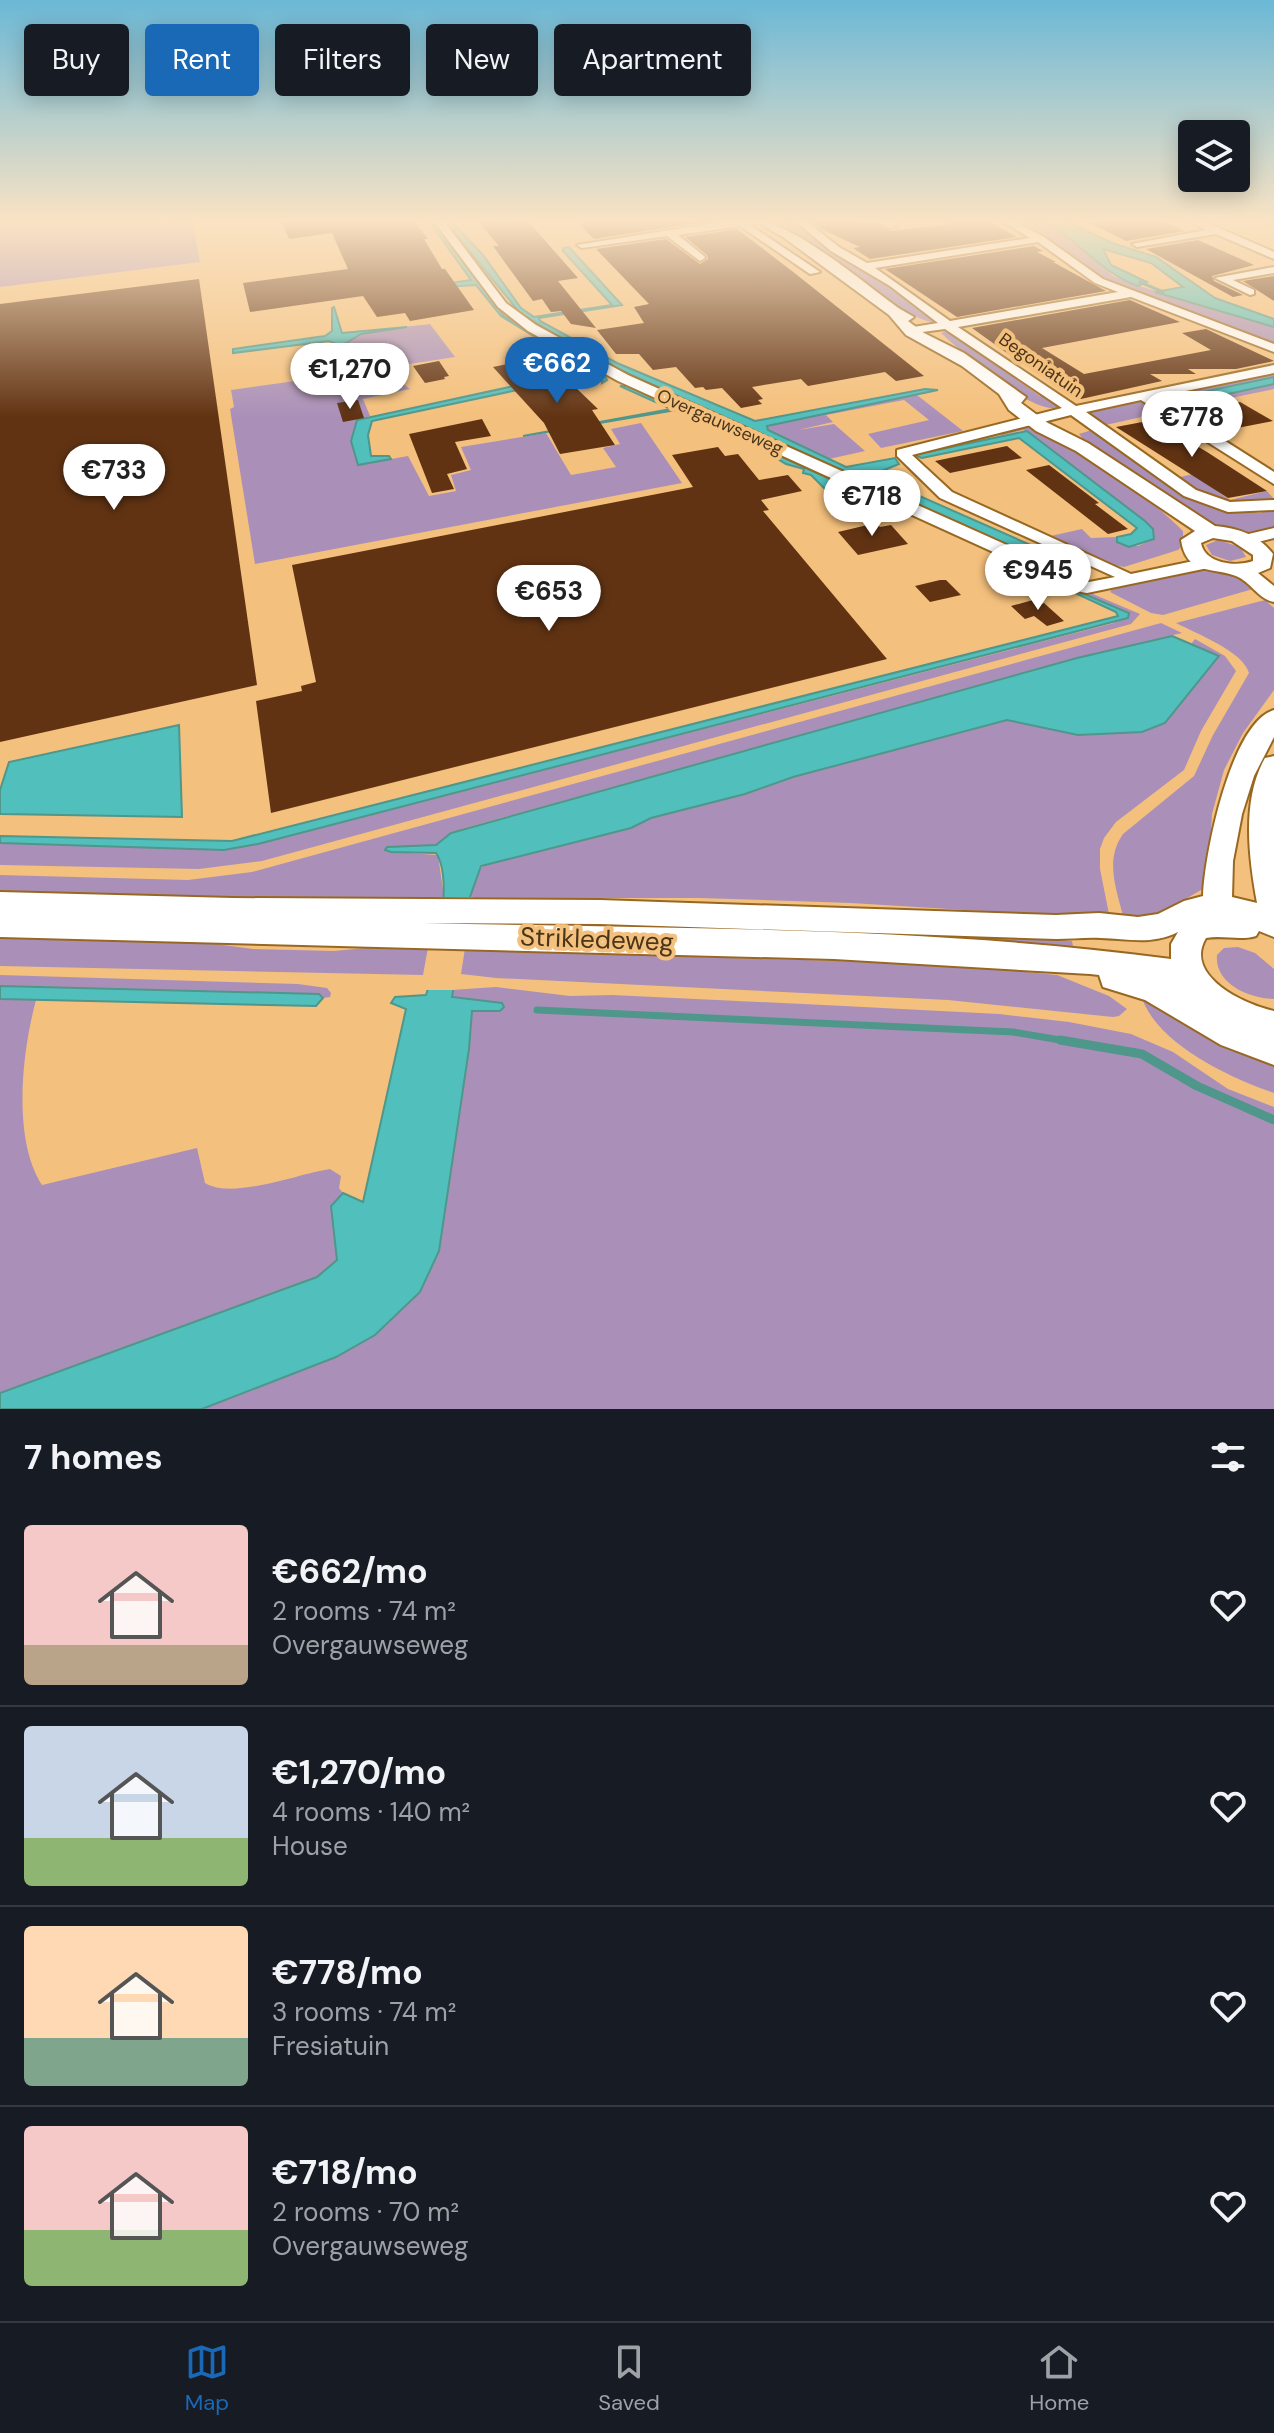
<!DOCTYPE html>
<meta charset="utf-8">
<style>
:root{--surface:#171b24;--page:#20242c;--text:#f1f3f6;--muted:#9ea1a6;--line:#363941;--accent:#1a69b7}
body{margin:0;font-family:"DM Sans",sans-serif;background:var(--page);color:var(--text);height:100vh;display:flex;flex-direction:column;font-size:30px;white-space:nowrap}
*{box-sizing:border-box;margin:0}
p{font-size:26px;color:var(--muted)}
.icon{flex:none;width:44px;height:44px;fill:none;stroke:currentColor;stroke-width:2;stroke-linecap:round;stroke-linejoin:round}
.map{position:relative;height:1409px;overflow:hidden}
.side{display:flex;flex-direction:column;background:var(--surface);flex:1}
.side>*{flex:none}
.banner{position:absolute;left:24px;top:24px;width:800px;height:72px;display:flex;gap:16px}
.controls{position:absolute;left:1178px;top:120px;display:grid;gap:16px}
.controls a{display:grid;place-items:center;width:72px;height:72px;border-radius:8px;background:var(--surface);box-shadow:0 4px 20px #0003;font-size:40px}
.price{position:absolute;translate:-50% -68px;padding:0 18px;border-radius:28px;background:#fff;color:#222;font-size:26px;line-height:52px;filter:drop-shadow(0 2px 4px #0008)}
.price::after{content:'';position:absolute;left:50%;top:48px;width:24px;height:18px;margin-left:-12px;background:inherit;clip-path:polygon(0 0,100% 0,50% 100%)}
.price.selected{background:var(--accent);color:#fff}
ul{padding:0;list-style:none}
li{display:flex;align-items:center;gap:24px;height:200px;padding:0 24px}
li+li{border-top:2px solid var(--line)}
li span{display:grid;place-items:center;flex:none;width:224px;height:160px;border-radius:8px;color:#555}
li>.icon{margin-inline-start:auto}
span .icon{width:96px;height:96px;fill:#fffc;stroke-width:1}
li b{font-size:34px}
h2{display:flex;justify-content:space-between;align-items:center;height:96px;padding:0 24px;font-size:34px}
.pill{padding:0 28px;border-radius:8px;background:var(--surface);box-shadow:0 4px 20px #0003;font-size:28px;line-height:72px}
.pill.selected{background:var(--accent);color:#fff}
.tabs{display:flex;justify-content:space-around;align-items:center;height:112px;border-top:2px solid var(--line);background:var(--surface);font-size:22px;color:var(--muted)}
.tabs a{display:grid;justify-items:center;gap:4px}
.tabs .selected{color:var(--accent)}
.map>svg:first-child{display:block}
.green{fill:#aa90b9}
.water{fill:#51bfbc;stroke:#4f968b;stroke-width:2}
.pier{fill:#f4c07d}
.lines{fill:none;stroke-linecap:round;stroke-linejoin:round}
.stream-far2{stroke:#4f968b;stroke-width:3}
.stream-far1{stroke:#4f968b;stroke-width:7}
.stream{stroke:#4f968b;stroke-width:9}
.building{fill:#613313}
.minor-casing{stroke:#986821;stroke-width:4}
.major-casing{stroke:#986821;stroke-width:4}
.minor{fill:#fff;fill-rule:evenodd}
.major{fill:#fff;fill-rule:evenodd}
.labels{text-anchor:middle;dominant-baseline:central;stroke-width:8;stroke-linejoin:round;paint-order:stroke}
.far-street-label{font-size:18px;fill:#4a3519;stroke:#f4c07d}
.near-street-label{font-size:26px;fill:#4a3519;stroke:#f4c07d}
</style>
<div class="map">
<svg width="1274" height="1409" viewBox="0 0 1274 1409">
<rect width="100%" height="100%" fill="#f4c07d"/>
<g class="green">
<path d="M 0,220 L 163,220 L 163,224 L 192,220 L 200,262 L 0,287 Z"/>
<path d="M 788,220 L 797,222 L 794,223 L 811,232 L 831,252 L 889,284 L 923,314 L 928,313 L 938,322 C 913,327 817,251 792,233 L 784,222 Z"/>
<path d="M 1011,220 L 1037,220 L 1054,226 L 1113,276 L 1130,283 L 1274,327 L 1274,346 L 1100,278 L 1041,236 Z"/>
<path d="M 430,324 L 455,357 L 350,373 L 402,383 L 410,389 L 363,399 L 370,416 L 357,420 L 358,465 L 408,456 L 429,496 L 456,491 L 451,475 L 471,470 L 461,447 L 546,433 L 571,475 L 616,467 L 603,448 L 620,444 L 611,429 L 641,423 L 682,483 L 255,564 L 230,409 L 234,407 L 231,390 L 345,374 L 341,346 C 364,327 402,328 430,324 Z"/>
<path d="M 950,330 L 1017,375 L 1013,377 L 1040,396 L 1045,395 L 1056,403 L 1057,408 C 1029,413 962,352 941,333 Z"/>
<path d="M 1274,372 L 1274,377 L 1170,399 L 1177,405 L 1274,384 L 1274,389 L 1173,410 L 1154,398 Z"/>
<path d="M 917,395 L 963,431 L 881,448 L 868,434 L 929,420 L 904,400 L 826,415 L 833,422 L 798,430 L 834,424 L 865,451 L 829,459 L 768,430 L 766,426 Z"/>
<path d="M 1142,400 L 1164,412 L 1101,426 L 1086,412 Z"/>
<path d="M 1029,426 C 1076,444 1146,494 1183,531 L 1183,545 L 1178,550 L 1124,567 L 1108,564 L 1046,537 L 1082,529 L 1091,538 L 1117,537 L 1116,541 L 1138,546 L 1154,539 L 1153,529 L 1145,521 L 1032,436 L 1023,430 L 1002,435 L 998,431 Z"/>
<path d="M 1095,429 L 1182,493 L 1227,511 L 1262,513 L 1259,510 L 1274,507 L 1274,529 L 1240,533 L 1212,525 L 1087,444 L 1079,434 Z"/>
<path d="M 1193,474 L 1230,500 L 1267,491 L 1274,499 C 1236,507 1208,499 1176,478 Z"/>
<path d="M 1218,540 L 1240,547 L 1246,557 L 1230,561 L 1212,555 L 1206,545 Z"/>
<path d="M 1201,569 L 1238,577 L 1252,584 L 1253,589 L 1163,615 L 1151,613 L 1110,592 L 1114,587 Z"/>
<path d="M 1081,589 L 1140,614 L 1131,624 L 262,861 L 199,869 L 0,865 L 0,843 L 224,850 L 258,844 L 1114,623 L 1128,613 L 1077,591 Z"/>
<path d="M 1265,600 L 1274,608 L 1274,690 L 1243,733 L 1224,770 L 1212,814 L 1208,886 L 1156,916 L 1124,920 C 1117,890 1104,861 1123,834 L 1194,776 L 1213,735 L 1249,673 C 1243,651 1195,633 1176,623 Z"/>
<path d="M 1161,623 L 1182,633 L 1077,658 L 451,832 L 436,845 L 387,847 L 391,852 L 438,855 L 444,897 L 438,897 L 436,906 L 71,900 L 0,890 L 0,875 L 188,880 L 252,872 Z"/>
<path d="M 1195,639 L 1225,656 L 1236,671 L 1201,731 L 1184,770 L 1116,822 L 1104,838 L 1100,849 L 1100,869 L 1110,919 L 851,903 L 700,898 L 599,898 L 472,907 L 474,898 L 470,897 C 475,883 476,868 490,861 L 631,828 L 651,818 L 745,794 L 793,777 L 1007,720 L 1078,735 L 1219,657 L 1191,644 Z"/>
<path d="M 485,920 L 1030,937 L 1072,941 L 1074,951 L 483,929 Z"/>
<path d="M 0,932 L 164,937 L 253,949 L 334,951 L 429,942 L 423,975 L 0,966 Z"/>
<path d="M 466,942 L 594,954 L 941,964 L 1057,975 L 1109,996 L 1127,1009 L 1119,1016 L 1113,1017 L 948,1000 L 496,978 L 461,974 Z"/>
<path d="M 1238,947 L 1255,953 L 1274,969 L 1274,999 C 1250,999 1214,984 1217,955 L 1224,948 Z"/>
<path d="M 0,975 L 298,984 L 327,988 L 331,993 L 330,997 L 323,998 L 319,994 L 0,986 Z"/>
<path d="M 496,987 L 570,996 L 612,995 L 844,1006 L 999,1014 L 1069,1022 L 1131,1034 L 1173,1052 L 1228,1089 L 1274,1107 L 1274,1409 L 202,1409 L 336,1357 L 420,1292 L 439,1251 L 469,1049 L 472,1010 L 500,1011 L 504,1007 L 452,998 L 451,990 Z"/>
<path d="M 1140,991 L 1274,1059 L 1274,1093 C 1230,1078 1151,1042 1140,991 Z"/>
<path d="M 0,999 L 36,1000 C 22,1052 12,1138 42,1185 L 197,1148 L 205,1183 C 233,1200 297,1174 330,1169 L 341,1176 L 339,1188 L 343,1193 L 331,1206 L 337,1259 L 317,1277 L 0,1393 Z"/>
</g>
<g class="water">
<path d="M 428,220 L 439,230 L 504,316 L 604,374 L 607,380 L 602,383 L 603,376 L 588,375 L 372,421 L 368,435 L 371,456 L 389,456 L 391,459 L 358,465 L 351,441 L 357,420 L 588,370 L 501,316 L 476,285 L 411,289 L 471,280 Z"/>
<path d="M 444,220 L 450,220 L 483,255 L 521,308 L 534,317 L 612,305 L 563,251 L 563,248 L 569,247 L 622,305 L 545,317 L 539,318 L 540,321 L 617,363 L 755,421 L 925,389 L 938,390 L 767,426 L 768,430 L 846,467 L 895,458 L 899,464 L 872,475 L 1060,558 L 1065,563 L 1057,567 L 600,361 L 520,313 Z"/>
<path d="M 1037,220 L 1063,220 L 1115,244 L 1156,257 L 1215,298 L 1274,319 L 1274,327 L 1155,292 L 1183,287 L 1151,263 L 1103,249 L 1111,265 L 1147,282 L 1138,286 C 1097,272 1077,235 1037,220 Z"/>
<path d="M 334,307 L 342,333 L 407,327 L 361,334 L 341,346 L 329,341 L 233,353 L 233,349 L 325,336 L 332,331 L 332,308 Z"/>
<path d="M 1274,377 L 1274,384 L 1177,405 L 1169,399 Z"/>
<path d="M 620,386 L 629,386 L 858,492 L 824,488 L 811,475 L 803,473 L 804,469 L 786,464 L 760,448 L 676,410 L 523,436 L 671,409 Z"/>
<path d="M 1027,431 L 1145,521 L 1153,529 L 1154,539 L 1129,547 L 1117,542 L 1117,537 L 1131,534 L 1137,528 L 1019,438 L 922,458 L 913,455 Z"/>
<path d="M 1077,591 L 1129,613 L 1128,618 L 258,844 L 224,850 L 0,843 L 0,836 L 232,841 L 1118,616 L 1116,612 L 1075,593 Z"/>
<path d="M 1172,636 L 1219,656 L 1165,723 L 1142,732 L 1078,735 L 1007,720 L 793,777 L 745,794 L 651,818 L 631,828 L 481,866 L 470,897 L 452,997 L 502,1003 L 504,1007 L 500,1011 L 472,1011 L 469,1049 L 439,1251 L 420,1292 L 375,1335 L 336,1357 L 202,1409 L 0,1409 L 0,1393 L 317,1277 L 337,1260 L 331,1206 L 343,1193 L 363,1202 L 406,1009 L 391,1003 L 395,997 L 426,995 C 436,965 454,879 436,853 L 391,852 L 385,850 L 387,847 L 436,845 L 451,833 L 1077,658 Z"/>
<path d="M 179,725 L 182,817 L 0,814 L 0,790 L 9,762 Z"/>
<path d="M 0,986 L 319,994 L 323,998 L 316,1006 L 0,999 Z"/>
</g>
<path class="pier" d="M 440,897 L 474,897 L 455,990 L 424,990 Z"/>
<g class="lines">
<path class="stream-far2" d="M 1140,282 L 1163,292"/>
<path class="stream-far1" d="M 537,1010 L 1013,1032 L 1072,1042"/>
<path class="stream" d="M 1060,1040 L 1142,1054 L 1197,1086 L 1274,1120"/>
</g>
<g class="building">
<path d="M 281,220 L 413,220 L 428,239 L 424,239 L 442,269 L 445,269 L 474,310 L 410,321 L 405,313 L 377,317 L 363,296 L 250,312 L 243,283 L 348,269 L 332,233 L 289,239 Z"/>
<path d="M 477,220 L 527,220 L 578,278 L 558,281 L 596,328 L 571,324 L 561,311 L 551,312 L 542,299 L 533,301 L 493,246 L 499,246 Z"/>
<path d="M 579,220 L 715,220 L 594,239 L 579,224 L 583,224 Z"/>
<path d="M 810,220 L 855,220 L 860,223 L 876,221 L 890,231 L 951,224 L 944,220 L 986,220 L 1017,237 L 870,259 L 853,248 L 860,247 L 821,229 Z"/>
<path d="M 1084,220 L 1160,220 L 1185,231 L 1126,241 Z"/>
<path d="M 737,229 L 792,271 L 924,376 L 896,381 L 885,372 L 808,386 L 801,379 L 752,387 L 763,399 L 758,400 L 762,404 L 741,408 L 722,388 L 706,390 L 703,387 L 695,388 L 676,367 L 653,370 L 639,354 L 616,354 L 597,330 L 644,323 L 634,307 L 649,304 L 596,249 L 666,239 L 700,264 L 708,259 L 707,255 L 685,237 Z"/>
<path d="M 1198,240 L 1254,265 L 1212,276 L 1214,281 L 1243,295 L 1233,297 L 1146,249 Z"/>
<path d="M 1034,246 L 1043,251 L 1037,252 L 1056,262 L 1053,262 L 1106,291 L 957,317 L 885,269 Z"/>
<path d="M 1274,276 L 1274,301 L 1243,281 Z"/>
<path d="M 199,279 L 257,685 L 0,742 L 0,304 Z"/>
<path d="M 1130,300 L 1180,322 L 1042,348 L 1084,374 L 1211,350 L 1182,333 L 1206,329 L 1274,361 L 1236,369 L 1188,369 L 1196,374 L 1150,374 L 1162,381 L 1081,399 L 1055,382 L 1065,382 L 1011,356 L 972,328 Z"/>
<path d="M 543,357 L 569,385 L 572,384 L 598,409 L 592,410 L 615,445 L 560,454 L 544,423 L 493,367 Z"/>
<path d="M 439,361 L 449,376 L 444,377 L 445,379 L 425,383 L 413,366 Z"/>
<path d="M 358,400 L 364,418 L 343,422 L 337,403 Z"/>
<path d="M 1240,402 L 1273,421 L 1232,429 L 1200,410 Z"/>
<path d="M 482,419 L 491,436 L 455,442 L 467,469 L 447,474 L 454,489 L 432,493 L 409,434 Z"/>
<path d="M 1153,420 L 1207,452 L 1267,491 L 1228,498 L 1116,427 Z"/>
<path d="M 1007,446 L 1022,458 L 950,473 L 935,461 Z"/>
<path d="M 718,447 L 725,456 L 738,454 L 759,480 L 788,475 L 802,491 L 761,500 L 769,510 L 763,511 L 887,659 L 271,813 L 256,701 L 302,691 L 301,686 L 316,682 L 292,565 L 693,487 L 672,455 Z"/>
<path d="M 1049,465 L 1099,503 L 1095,504 L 1128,529 L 1108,534 L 1026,470 Z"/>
<path d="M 876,523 L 880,527 L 891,525 L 908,544 L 858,555 L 838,532 Z"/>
<path d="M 940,580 L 946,580 L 961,595 L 930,602 L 915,586 Z"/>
<path d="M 1033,600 L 1039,605 L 1044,603 L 1064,621 L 1047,626 L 1034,616 L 1025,619 L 1011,606 Z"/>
</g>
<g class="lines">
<g class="minor-casing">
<g id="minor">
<path d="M 433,220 L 443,220 L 506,303 L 536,325 L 628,375 L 1089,582 L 1115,577 L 940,498 L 897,456 L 897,450 L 1062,408 L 945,329 L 907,334 L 907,328 L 938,323 L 890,286 L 831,251 L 794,220 L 805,220 L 839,247 L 867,263 L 1030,238 L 1000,220 L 1012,220 L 1044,237 L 1103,279 L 1274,344 L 1274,352 L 1131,297 L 958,327 L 1076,406 L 1274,365 L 1274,373 L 1156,397 L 1274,472 L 1274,484 L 1141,400 L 1086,412 L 1196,490 L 1230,502 L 1274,500 L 1274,510 L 1228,512 L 1184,496 L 1071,415 L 912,455 L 952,492 L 1131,574 L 1208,558 L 1217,563 L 1208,568 L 1087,593 L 1081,592 L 618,381 L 528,331 L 498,307 ZM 1038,242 L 1095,283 L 1118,292 L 950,321 L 875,268 Z"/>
<path d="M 733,220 L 767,220 L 750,225 L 820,272 L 810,274 L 740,226 L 678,235 L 704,256 L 705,258 L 700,261 L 667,236 L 582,248 L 577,245 Z"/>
<path d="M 879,220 L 890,220 L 898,226 L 889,228 Z"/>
<path d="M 1188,220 L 1201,220 L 1274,252 L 1274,259 L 1216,234 L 1137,247 L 1132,244 L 1206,230 Z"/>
<path d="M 1262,220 L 1274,220 L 1274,226 Z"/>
<path d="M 1274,267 L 1274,273 L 1233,280 L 1254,290 L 1254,294 L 1250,295 L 1215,278 Z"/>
<path d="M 1274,528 L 1274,538 L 1246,545 L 1238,540 L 1240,536 Z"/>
</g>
</g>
<g class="major-casing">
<g id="major">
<path d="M 753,220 C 790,219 867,286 900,309 L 914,317 L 908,321 L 924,333 L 964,353 L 1026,397 L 1021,403 L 1048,423 L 1088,443 L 1215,526 C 1238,528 1259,535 1273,554 L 1270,568 L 1258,573 L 1274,586 L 1274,602 C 1258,599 1251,582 1236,576 C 1212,567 1186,575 1181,540 L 1195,531 L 1076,451 L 1036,431 L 1009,410 L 999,394 L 962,366 L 906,335 L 889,315 L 783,237 ZM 1213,538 L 1232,541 L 1253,555 L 1253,561 C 1236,567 1205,564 1201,543 Z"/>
<path d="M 1274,710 L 1274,737 L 1254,776 L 1242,814 L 1233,861 L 1232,897 L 1257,903 C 1249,859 1241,800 1265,758 L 1274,756 L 1274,937 L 1259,931 L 1256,936 C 1240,941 1224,935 1206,938 C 1183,976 1245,1005 1274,1011 L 1274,1065 L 1221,1045 L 1145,1000 L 1103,987 L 1099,975 L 1090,974 L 834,959 L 0,937 L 0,892 L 233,898 L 600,900 L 1056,915 L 1099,913 L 1138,917 L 1158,914 L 1184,901 L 1203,896 C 1204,856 1231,722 1274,710 ZM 423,923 L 600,924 L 1056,939 C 1071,939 1087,937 1101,938 C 1128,939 1153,945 1178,932 L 1171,944 L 1171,959 C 924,926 672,929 423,923 Z"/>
</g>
</g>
<use href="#minor" class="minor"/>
<use href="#major" class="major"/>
</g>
<linearGradient id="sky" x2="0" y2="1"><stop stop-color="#6bb8d6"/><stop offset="0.53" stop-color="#fae3c4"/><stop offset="1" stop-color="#fae3c4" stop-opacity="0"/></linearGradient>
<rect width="1274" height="417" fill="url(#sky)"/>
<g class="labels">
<g class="far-street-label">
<text transform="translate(1041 365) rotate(35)">Begoniatuin</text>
<text transform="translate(720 422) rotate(24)">Overgauwseweg</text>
</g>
<g class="near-street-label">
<text transform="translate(597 939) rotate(2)">Strikledeweg</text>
</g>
</g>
</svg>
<div class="controls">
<a><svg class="icon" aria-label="layers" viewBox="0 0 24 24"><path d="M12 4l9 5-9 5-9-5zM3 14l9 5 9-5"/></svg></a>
</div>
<b class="price selected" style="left:557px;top:405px">€662</b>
<b class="price" style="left:350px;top:411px">€1,270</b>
<b class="price" style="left:1192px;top:459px">€778</b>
<b class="price" style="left:114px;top:512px">€733</b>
<b class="price" style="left:872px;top:538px">€718</b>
<b class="price" style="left:1038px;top:612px">€945</b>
<b class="price" style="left:549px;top:633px">€653</b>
<div class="banner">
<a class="pill">Buy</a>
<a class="pill selected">Rent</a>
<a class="pill">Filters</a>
<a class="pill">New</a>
<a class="pill">Apartment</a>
</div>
</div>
<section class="side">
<h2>7 homes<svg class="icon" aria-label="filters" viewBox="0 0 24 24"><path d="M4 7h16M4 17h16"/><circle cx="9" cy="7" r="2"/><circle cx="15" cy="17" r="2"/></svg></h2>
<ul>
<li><span style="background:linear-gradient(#f6c9c9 75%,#b9a48a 0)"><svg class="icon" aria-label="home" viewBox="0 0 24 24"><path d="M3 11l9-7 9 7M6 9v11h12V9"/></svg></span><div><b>€662/mo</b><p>2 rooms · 74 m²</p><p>Overgauwseweg</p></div><svg class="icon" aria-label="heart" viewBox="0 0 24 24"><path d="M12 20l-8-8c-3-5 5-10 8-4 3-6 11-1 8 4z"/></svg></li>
<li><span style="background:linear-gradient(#c9d6e8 70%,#8fb573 0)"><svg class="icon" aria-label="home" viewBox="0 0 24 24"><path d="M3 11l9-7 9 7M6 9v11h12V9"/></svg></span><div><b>€1,270/mo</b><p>4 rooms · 140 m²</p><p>House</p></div><svg class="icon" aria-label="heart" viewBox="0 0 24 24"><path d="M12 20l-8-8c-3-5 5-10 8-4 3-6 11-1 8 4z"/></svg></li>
<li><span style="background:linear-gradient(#ffd9b3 70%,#7fa58c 0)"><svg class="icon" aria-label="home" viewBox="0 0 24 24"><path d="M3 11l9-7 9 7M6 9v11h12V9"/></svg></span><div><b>€778/mo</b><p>3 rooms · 74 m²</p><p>Fresiatuin</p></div><svg class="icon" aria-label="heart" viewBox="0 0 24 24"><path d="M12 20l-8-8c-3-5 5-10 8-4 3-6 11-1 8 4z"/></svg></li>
<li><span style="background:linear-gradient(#f6c9c9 65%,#8fb573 0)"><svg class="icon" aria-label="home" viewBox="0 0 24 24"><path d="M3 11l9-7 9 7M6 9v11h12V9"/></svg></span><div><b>€718/mo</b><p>2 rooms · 70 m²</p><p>Overgauwseweg</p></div><svg class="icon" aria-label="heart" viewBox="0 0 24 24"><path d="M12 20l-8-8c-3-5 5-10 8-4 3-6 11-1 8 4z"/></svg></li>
</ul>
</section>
<nav class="tabs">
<a class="selected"><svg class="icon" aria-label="map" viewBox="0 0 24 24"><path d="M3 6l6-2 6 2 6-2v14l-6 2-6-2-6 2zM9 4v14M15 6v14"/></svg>Map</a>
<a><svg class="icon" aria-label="saved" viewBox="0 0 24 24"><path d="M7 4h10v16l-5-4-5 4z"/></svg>Saved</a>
<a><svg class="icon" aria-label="home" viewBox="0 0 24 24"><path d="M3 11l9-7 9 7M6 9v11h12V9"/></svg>Home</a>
</nav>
